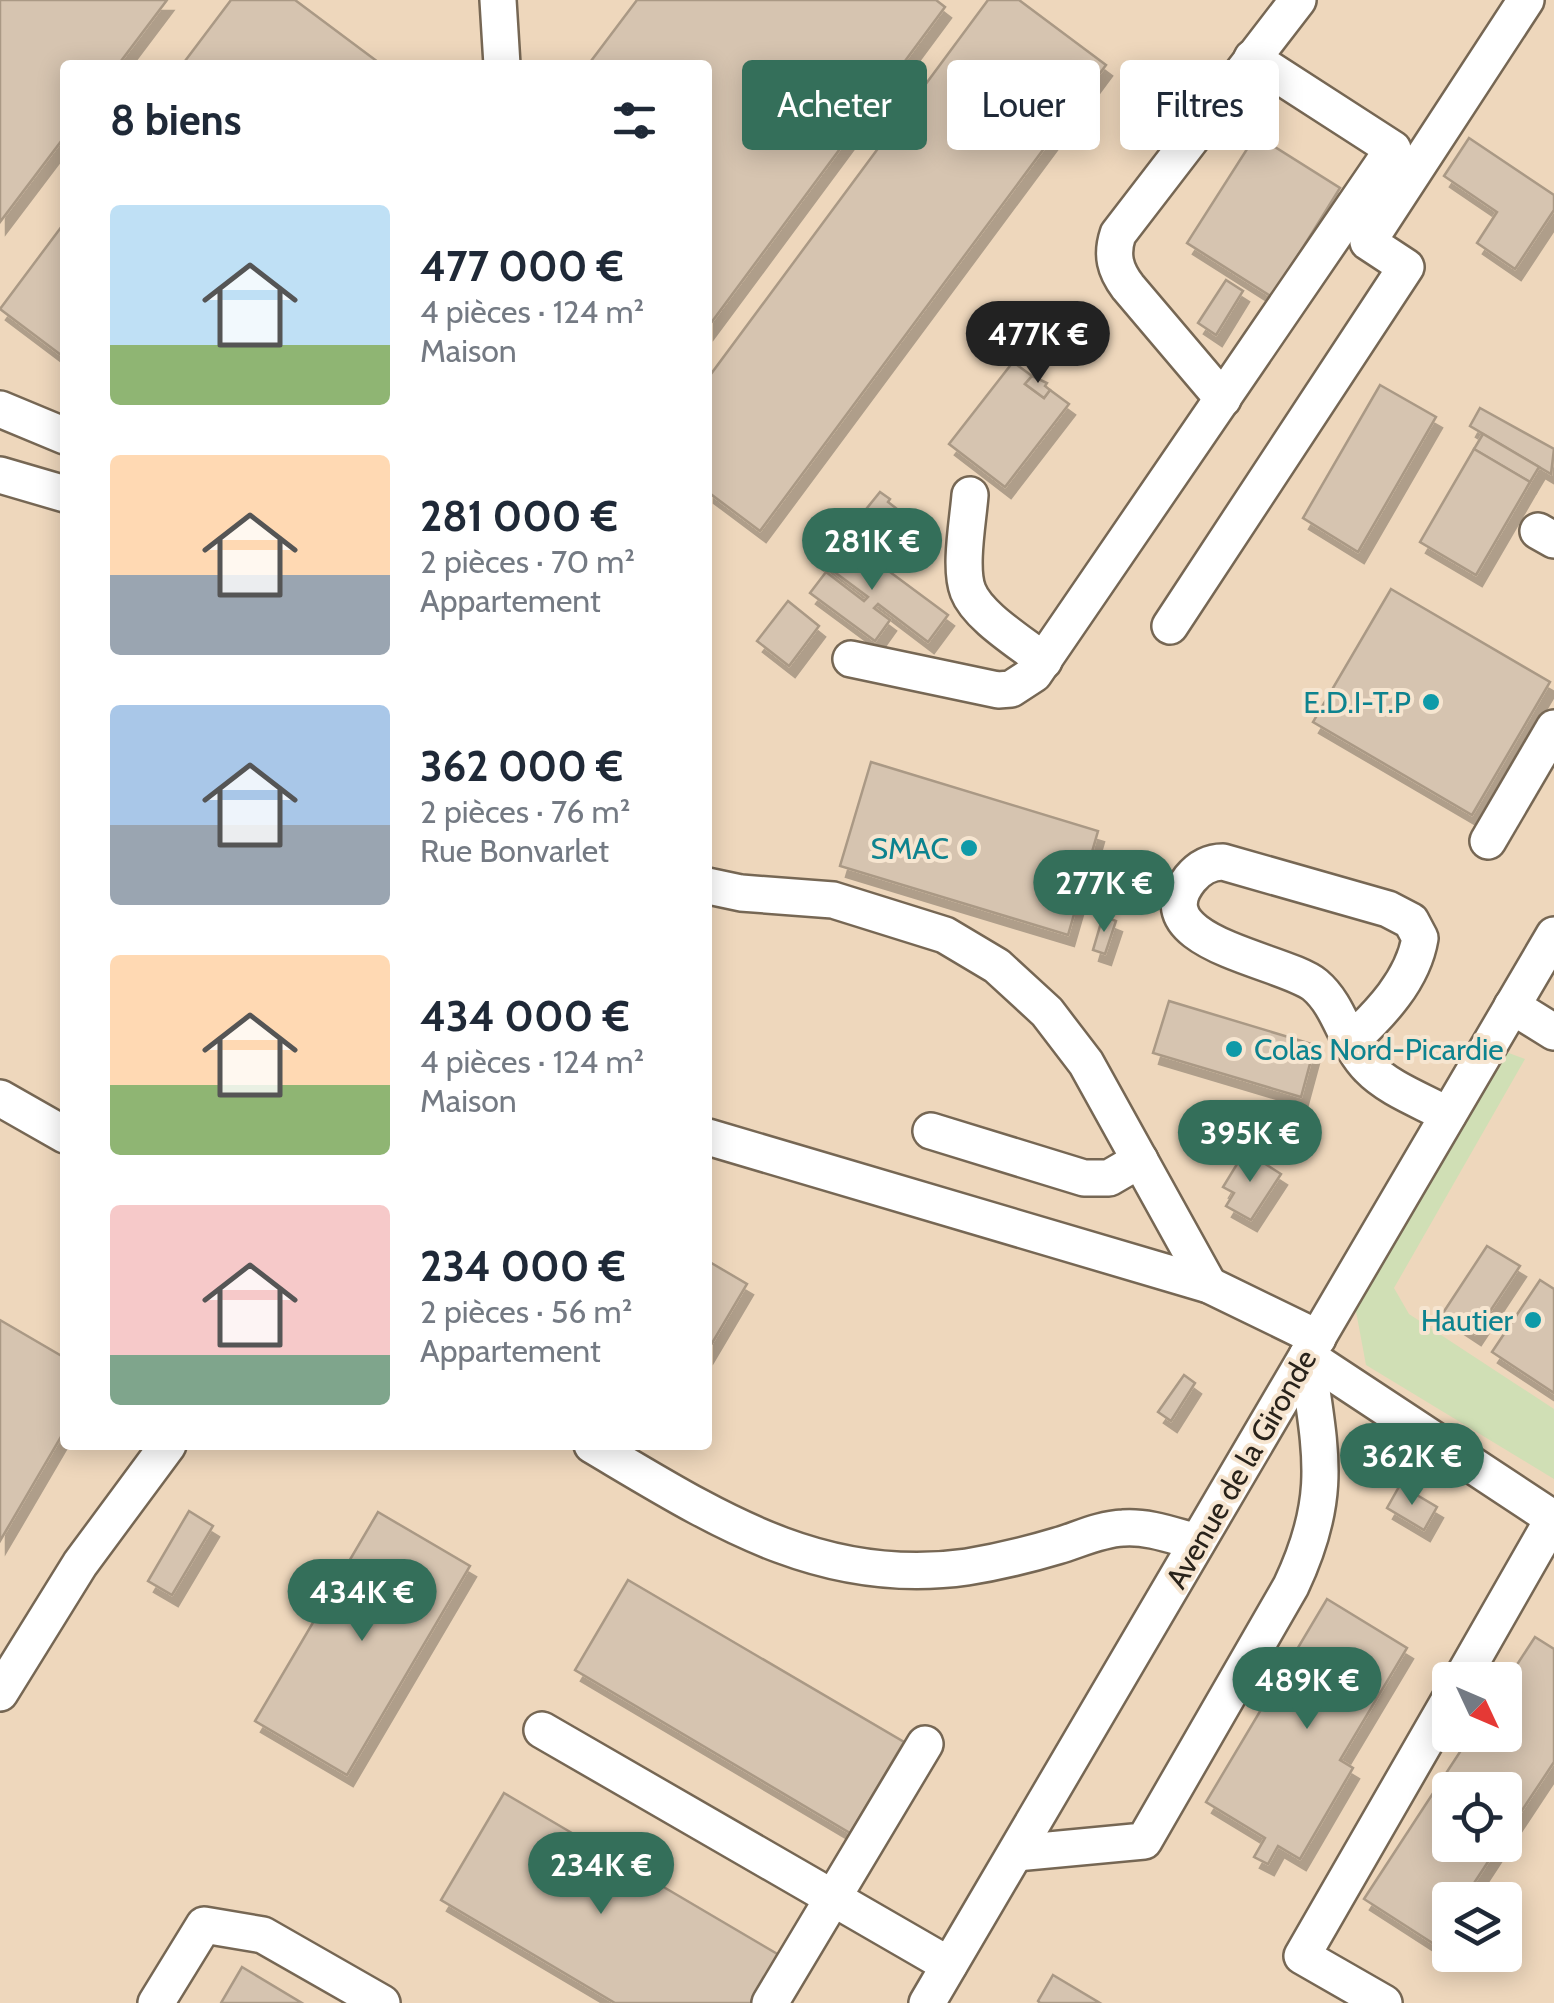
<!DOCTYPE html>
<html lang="fr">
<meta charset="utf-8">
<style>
:root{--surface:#fff;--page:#f2f2f3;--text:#1f2937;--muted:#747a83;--accent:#346f5a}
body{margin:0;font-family:Cabin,sans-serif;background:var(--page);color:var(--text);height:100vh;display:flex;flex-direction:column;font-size:38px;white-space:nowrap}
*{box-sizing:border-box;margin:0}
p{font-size:32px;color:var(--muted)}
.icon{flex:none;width:55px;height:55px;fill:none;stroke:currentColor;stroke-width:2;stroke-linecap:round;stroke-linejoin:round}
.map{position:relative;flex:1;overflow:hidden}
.details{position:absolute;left:60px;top:60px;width:652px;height:1390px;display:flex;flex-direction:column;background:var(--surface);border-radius:10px;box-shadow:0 5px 25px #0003}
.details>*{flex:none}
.hud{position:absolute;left:742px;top:60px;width:660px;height:90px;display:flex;gap:20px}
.needle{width:65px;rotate:134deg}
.controls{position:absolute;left:1432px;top:1662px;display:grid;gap:20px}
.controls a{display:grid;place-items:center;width:90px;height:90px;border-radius:10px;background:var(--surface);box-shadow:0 5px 25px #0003;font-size:50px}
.price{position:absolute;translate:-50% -85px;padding:0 22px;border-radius:35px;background:var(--accent);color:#fff;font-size:32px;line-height:65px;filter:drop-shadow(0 2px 5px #0008)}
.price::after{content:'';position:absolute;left:50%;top:60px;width:30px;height:22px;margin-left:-15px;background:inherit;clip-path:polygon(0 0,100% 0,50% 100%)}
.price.current{background:#222;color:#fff}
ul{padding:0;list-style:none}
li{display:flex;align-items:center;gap:30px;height:250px;padding:0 50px}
li span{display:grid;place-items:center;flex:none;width:280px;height:200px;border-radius:10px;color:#555}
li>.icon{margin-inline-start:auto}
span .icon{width:120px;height:120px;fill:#fffc;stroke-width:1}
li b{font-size:42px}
h2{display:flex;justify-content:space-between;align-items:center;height:120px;padding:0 50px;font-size:42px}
.chip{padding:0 35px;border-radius:10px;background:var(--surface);box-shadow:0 5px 25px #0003;font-size:35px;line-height:90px}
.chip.current{background:var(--accent);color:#fff}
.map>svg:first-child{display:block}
.built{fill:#eed7bc;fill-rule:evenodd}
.green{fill:#d0dfb5}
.building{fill:#d6c4b0;stroke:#aa9985;stroke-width:2.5;filter:url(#shadow)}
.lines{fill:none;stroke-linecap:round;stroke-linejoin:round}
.minor-casing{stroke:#766754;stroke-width:40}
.minor{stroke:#fff;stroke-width:35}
.culture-dot{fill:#0f9aa8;stroke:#f6e5d0;stroke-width:4}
.labels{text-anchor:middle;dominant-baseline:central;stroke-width:8;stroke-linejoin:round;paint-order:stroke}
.culture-label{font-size:30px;fill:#0d838f;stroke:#f6e5d0;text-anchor:end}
.street-label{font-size:30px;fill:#29231b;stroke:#f6e5d0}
</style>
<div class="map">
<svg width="1554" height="2003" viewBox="0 0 1554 2003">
<defs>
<filter id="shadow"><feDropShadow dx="6" dy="11" stdDeviation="0" flood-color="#0004"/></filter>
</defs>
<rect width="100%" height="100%" fill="#f6e5d0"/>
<path class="built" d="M 0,0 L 1554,0 L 1554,2003 L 0,2003 ZM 65,65 L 708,65 L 708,1445 L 65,1445 ZM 1450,1680 L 1505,1680 L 1505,1735 L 1450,1735 ZM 1450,1790 L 1505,1790 L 1505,1845 L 1450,1845 ZM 1450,1900 L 1505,1900 L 1505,1955 L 1450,1955 Z"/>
<path class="green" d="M 1506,1052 L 1525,1059 L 1394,1288 L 1409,1314 L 1554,1409 L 1554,1479 L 1366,1365 L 1355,1306 Z"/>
<g class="building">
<path d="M 0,0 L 167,0 L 118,65 L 65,65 L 65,136 L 0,222 Z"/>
<path d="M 231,0 L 295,0 L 382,65 L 182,65 Z"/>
<path d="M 637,0 L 936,0 L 945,7 L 708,327 L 708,65 L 588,65 Z"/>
<path d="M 988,0 L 1019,0 L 1106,65 L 760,531 L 708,492 L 708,378 Z"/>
<path d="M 1256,135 L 1340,188 L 1272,297 L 1187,243 Z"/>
<path d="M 1469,138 L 1554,195 L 1554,210 L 1515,269 L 1477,243 L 1497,212 L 1444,176 Z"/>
<path d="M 65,222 L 65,358 L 0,309 Z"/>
<path d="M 1226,280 L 1243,291 L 1216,335 L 1198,323 Z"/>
<path d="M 1013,362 L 1032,376 L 1025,384 L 1044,398 L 1050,390 L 1069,404 L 1005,487 L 949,444 Z"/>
<path d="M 1032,376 L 1047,383 L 1045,386 L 1050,390 L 1044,398 L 1025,384 Z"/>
<path d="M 1380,385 L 1436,417 L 1358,552 L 1303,518 Z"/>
<path d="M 1480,408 L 1554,449 L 1551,474 L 1470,426 Z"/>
<path d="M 1483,434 L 1539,467 L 1530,482 L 1474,449 Z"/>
<path d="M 1474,449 L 1530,482 L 1476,575 L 1420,542 Z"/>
<path d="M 880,492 L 890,499 L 888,502 L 932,536 L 918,554 L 907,546 L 898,559 L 854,524 Z"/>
<path d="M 836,532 L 948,615 L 928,642 L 878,604 L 874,608 L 890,620 L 875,641 L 810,593 L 826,572 L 864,601 L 868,597 L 817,559 Z"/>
<path d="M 1391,589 L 1550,682 L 1472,815 L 1313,722 Z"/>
<path d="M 788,601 L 819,626 L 789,666 L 757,641 Z"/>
<path d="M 871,762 L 1098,831 L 1068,935 L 840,866 Z"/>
<path d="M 1103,916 L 1116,921 L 1105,954 L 1093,950 Z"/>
<path d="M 1169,1001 L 1315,1045 L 1301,1097 L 1153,1053 Z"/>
<path d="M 1245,1151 L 1281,1174 L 1251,1220 L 1226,1206 L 1234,1193 L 1223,1187 Z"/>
<path d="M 1487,1246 L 1520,1266 L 1475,1334 L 1443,1313 Z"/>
<path d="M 708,1261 L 747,1284 L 708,1350 Z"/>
<path d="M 1540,1280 L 1554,1289 L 1554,1393 L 1492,1352 Z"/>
<path d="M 0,1320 L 65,1358 L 65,1430 L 0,1541 Z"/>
<path d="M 1184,1375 L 1195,1383 L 1171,1421 L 1158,1412 Z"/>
<path d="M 1400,1485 L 1437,1507 L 1424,1530 L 1387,1508 Z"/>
<path d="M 189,1511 L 213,1526 L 172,1595 L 148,1581 Z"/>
<path d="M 378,1512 L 470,1566 L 347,1775 L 255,1721 Z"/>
<path d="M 628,1580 L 904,1742 L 850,1833 L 575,1670 Z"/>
<path d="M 1327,1599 L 1407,1648 L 1340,1760 L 1353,1768 L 1300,1859 L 1278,1846 L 1268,1864 L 1254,1857 L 1265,1838 L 1206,1802 Z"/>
<path d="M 1535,1637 L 1554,1649 L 1554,1762 L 1505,1836 L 1505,1790 L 1450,1790 L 1450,1845 L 1499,1845 L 1463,1900 L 1450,1900 L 1450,1920 L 1434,1944 L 1364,1899 L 1471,1735 L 1505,1735 L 1505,1683 Z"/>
<path d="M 504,1793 L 779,1955 L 751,2003 L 615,2003 L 441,1900 Z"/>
<path d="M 242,1967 L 302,2003 L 221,2003 Z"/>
<path d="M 1053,1975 L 1100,2003 L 1040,2003 L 1038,2001 Z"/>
</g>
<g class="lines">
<g class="minor-casing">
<g id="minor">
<path d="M 498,0 L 502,65"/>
<path d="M 1223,399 L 1128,287 C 1115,270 1111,255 1118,234 L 1298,0"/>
<path d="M 0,409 L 65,436"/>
<path d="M 0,475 L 65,494"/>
<path d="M 970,495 C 968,521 959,568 968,591 C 978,617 1022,643 1044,661"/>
<path d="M 1538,531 L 1554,540"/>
<path d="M 1170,626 L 1406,267 L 1368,242 L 1526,0"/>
<path d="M 851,659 L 998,690 L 1011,689 L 1034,674 L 1393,149 L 1252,58"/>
<path d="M 1488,841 L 1554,728"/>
<path d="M 708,886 L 741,893 L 833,900 L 945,935 L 997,966 L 1047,1012 L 1086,1063 L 1209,1285"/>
<path d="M 1512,1006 L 1554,1032"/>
<path d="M 1351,1041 C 1380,1014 1413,980 1420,938 L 1411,921 L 1388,909 L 1223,862 C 1209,862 1199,868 1190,879 C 1139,943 1285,960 1315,985 C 1341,1007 1345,1044 1369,1068 C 1389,1089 1423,1101 1448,1115"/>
<path d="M 0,1098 L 65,1135"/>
<path d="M 931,1131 L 1084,1178 L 1109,1178 L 1140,1160"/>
<path d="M 708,1137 L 1209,1285 L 1318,1338"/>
<path d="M 1307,1356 L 1554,1519"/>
<path d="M 592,1445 C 712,1516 820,1588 967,1567 C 998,1562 1027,1555 1057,1546 C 1078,1540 1100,1529 1123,1528 C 1148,1526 1174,1536 1197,1542"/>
<path d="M 1461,1680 L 1553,1519"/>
<path d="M 0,1693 L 80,1564 L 168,1445"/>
<path d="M 542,1730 L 949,1965"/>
<path d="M 1016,1853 L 1144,1841 L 1291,1586 C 1334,1495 1320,1451 1307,1356"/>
<path d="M 156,2003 L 204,1925 L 263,1935 L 382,2003"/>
<path d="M 770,2003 L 925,1744"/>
<path d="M 927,2003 L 1554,935"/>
<path d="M 1384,2003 L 1302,1956 L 1450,1699"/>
</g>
</g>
<use href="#minor" class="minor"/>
</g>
<g class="culture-dot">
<circle cx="1431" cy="702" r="10"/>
<circle cx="969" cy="848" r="10"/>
<circle cx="1234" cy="1049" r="10"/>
<circle cx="1533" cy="1320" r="10"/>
</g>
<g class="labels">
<g class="culture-label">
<text x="1411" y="702">E.D.I-T.P</text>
<text x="949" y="848">SMAC</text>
<text x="1254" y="1049" text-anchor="start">Colas Nord-Picardie</text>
<text x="1513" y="1320">Hautier</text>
</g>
<g class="street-label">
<text transform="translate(1241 1469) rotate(-60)">Avenue de la Gironde</text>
</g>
</g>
</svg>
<div class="controls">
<a><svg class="needle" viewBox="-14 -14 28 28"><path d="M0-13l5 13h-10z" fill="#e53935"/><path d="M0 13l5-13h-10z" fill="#747a83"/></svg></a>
<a><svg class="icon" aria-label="locate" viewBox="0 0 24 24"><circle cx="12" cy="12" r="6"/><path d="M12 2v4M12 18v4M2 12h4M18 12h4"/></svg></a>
<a><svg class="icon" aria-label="layers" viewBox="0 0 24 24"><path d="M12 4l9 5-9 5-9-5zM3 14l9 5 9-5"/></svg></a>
</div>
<b class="price current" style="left:1038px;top:386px">477K €</b>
<b class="price" style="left:872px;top:593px">281K €</b>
<b class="price" style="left:1104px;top:935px">277K €</b>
<b class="price" style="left:1250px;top:1185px">395K €</b>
<b class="price" style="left:1412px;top:1508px">362K €</b>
<b class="price" style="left:362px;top:1644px">434K €</b>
<b class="price" style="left:1307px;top:1732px">489K €</b>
<b class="price" style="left:601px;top:1917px">234K €</b>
<div class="hud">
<a class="chip current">Acheter</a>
<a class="chip">Louer</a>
<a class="chip">Filtres</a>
</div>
<section class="details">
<h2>8 biens<svg class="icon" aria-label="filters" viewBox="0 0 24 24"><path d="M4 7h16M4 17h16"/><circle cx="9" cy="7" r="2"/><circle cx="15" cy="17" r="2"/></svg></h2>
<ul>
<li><span style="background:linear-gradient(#bfe0f5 70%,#8fb573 0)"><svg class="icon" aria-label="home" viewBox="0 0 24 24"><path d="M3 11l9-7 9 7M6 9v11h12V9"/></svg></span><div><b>477 000 €</b><p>4 pièces · 124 m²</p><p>Maison</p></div></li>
<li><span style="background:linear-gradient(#ffd9b3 60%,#9aa5b1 0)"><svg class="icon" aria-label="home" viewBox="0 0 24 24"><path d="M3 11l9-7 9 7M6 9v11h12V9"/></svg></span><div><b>281 000 €</b><p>2 pièces · 70 m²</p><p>Appartement</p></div></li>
<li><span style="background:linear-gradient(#a9c7e8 60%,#9aa5b1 0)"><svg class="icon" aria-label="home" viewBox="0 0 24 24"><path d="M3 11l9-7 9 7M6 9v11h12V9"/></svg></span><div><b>362 000 €</b><p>2 pièces · 76 m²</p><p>Rue Bonvarlet</p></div></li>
<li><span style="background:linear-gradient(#ffd9b3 65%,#8fb573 0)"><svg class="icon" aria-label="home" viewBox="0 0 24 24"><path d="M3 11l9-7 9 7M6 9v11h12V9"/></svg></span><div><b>434 000 €</b><p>4 pièces · 124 m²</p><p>Maison</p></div></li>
<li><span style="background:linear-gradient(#f6c9c9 75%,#7fa58c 0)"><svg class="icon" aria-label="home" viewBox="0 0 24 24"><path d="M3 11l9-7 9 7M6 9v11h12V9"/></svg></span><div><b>234 000 €</b><p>2 pièces · 56 m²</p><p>Appartement</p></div></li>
</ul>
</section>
</div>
